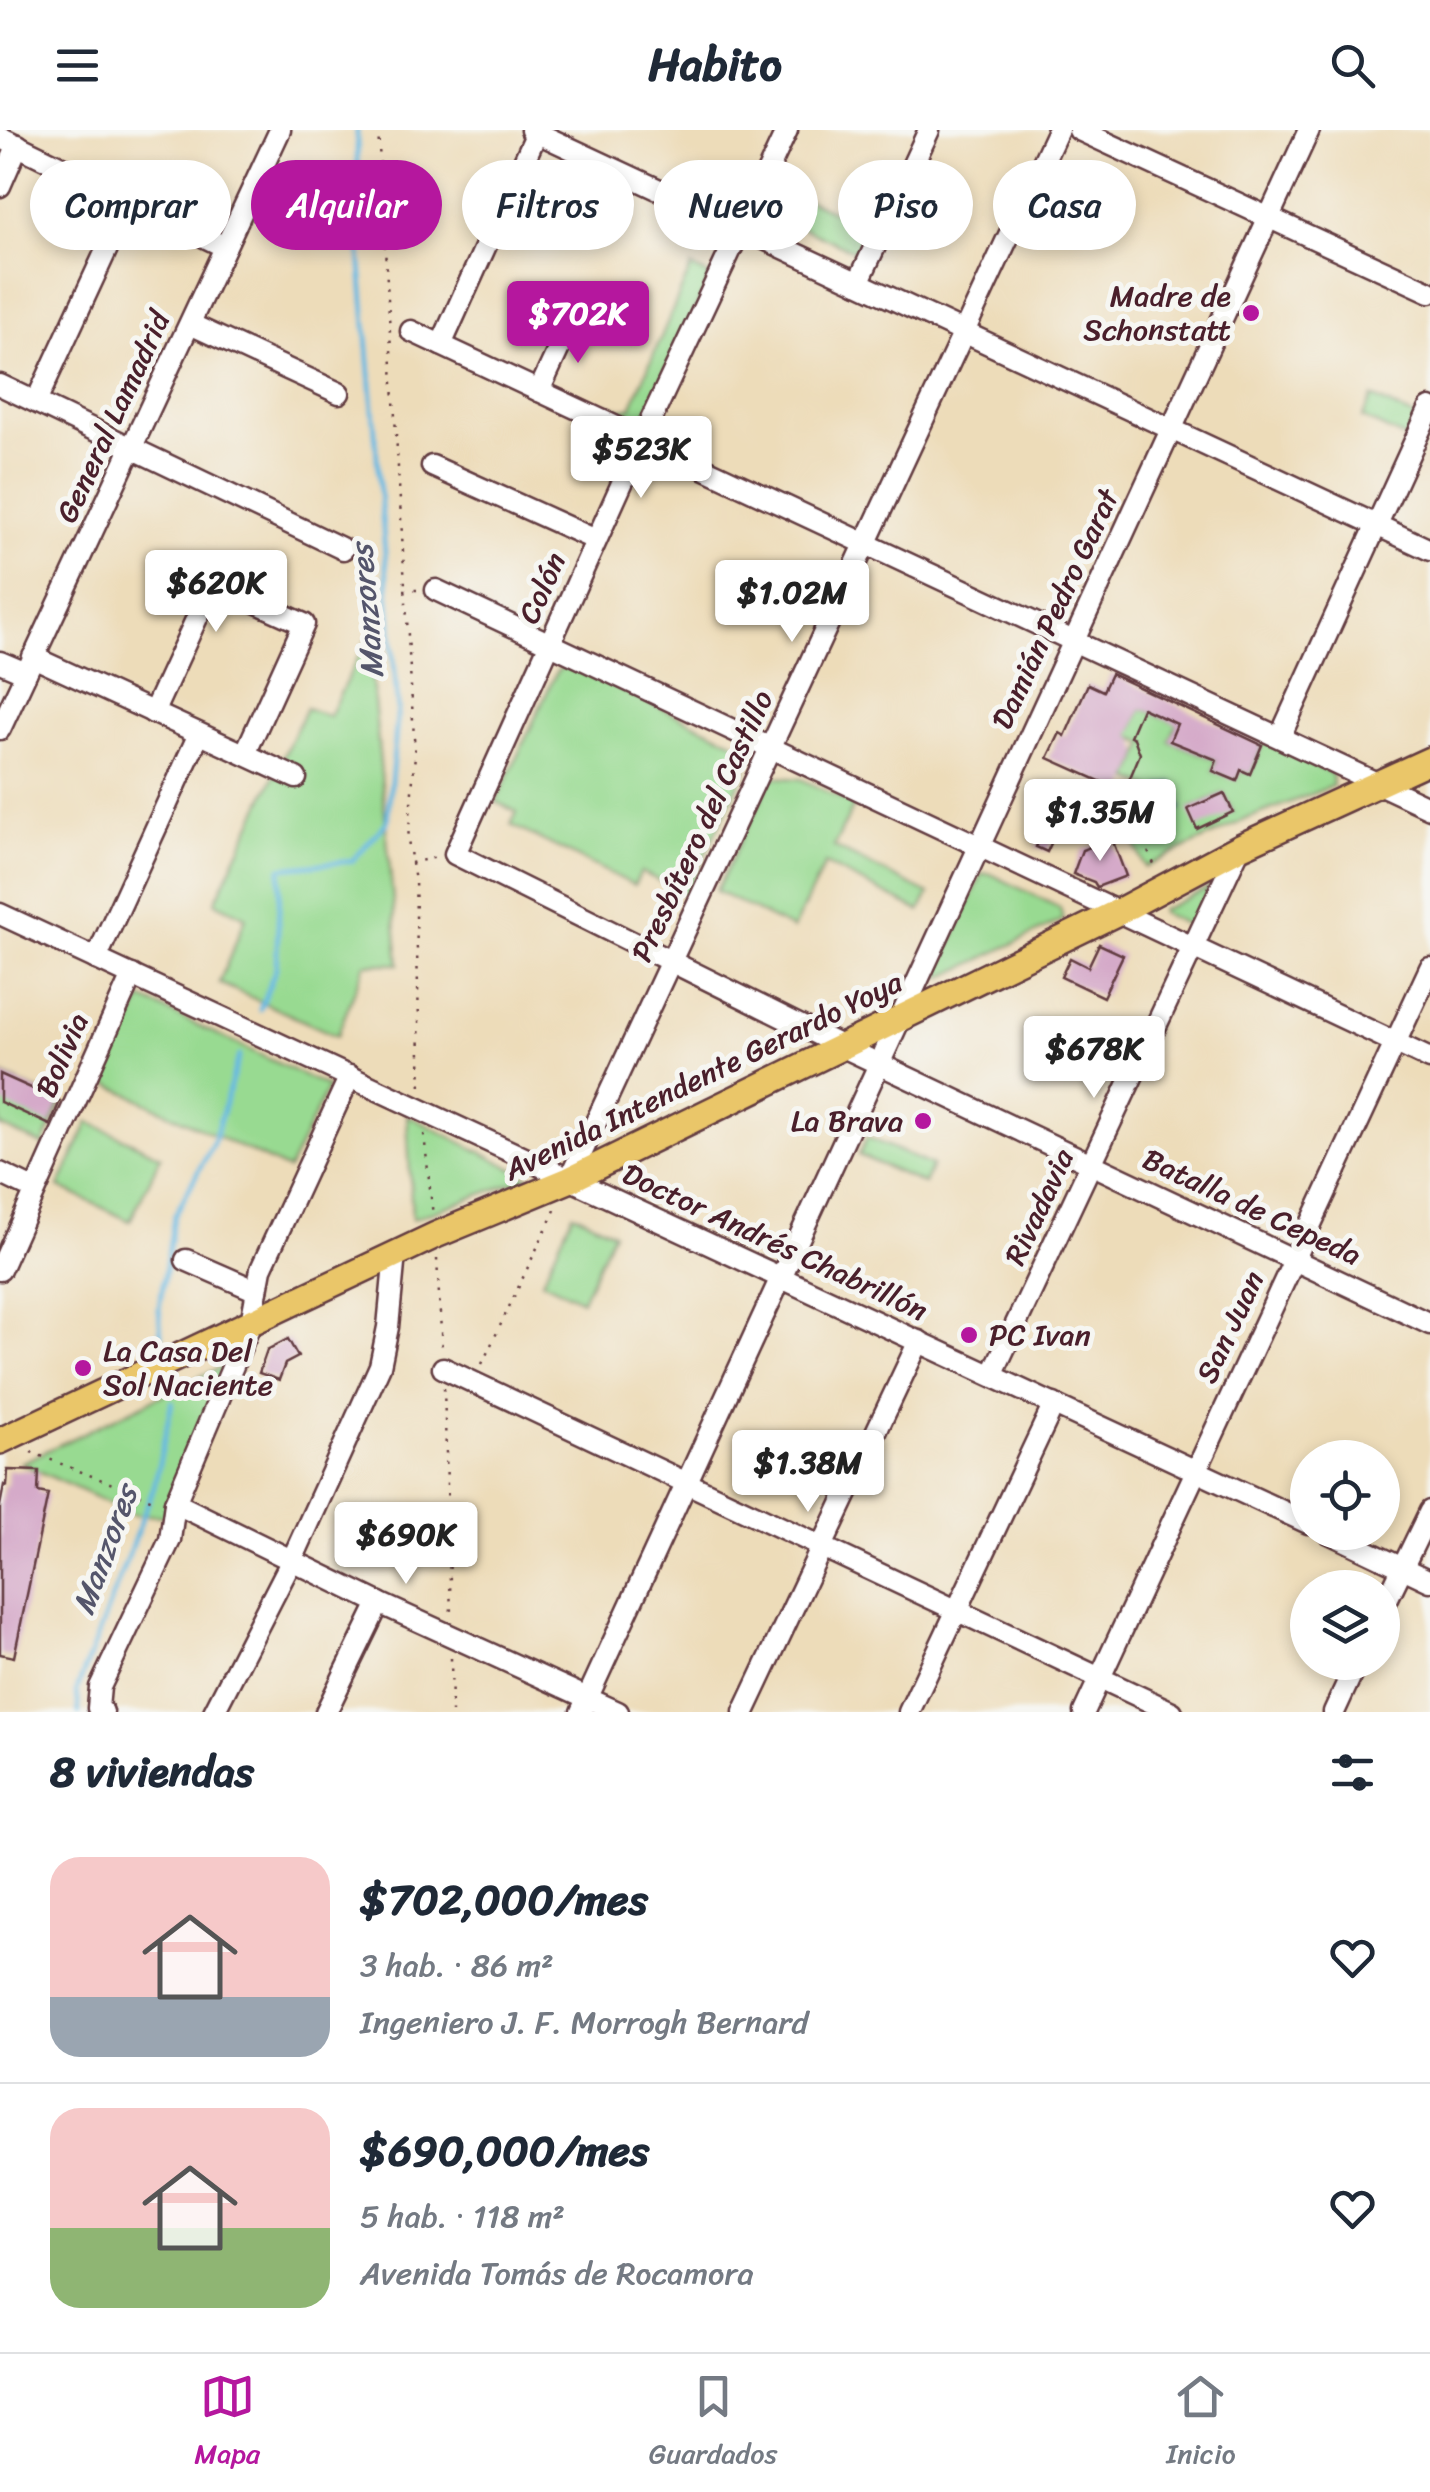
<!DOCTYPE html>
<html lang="es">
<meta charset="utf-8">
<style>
:root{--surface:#fff;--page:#f2f2f3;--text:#1f2937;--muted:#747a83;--line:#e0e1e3;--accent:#b5179e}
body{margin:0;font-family:Sriracha,sans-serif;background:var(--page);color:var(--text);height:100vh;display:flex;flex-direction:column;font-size:38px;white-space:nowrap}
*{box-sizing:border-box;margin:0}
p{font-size:32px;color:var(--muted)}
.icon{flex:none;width:55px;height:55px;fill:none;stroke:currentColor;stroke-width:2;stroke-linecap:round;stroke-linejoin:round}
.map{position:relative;height:1582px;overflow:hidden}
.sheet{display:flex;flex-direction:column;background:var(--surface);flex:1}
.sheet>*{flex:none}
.guide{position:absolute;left:30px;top:30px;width:1370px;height:90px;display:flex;gap:20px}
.tools{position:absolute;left:1290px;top:1310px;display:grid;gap:20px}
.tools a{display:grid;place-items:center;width:110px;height:110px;border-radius:50%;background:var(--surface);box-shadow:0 5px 15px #0003;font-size:50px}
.price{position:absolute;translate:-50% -85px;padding:0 22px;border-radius:10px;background:#fff;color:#222;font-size:32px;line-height:65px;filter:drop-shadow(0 2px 5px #0008)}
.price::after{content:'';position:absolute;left:50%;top:60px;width:30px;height:22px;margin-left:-15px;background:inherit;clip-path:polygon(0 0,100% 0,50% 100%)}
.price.current{background:var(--accent);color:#fff}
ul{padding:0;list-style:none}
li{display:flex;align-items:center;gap:30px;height:250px;padding:0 50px}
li+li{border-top:2px solid var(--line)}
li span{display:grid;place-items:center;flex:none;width:280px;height:200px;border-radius:30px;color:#555}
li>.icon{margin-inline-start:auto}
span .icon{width:120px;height:120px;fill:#fffc;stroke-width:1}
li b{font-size:42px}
h2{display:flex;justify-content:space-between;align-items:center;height:120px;padding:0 50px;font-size:42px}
.chip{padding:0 35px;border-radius:45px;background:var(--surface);box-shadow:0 5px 15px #0003;font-size:35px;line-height:90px}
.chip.current{background:var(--accent);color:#fff}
header{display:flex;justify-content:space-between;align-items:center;height:130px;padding:0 50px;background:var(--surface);font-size:45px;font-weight:800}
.tabs{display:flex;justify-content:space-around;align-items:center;height:140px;border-top:2px solid var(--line);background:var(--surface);font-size:28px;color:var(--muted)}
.tabs a{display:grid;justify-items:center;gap:5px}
.tabs .current{color:var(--accent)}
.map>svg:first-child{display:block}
.green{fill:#98da91;stroke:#717c5e;stroke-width:2.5;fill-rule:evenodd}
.water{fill:#66b9e2;stroke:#586c86;stroke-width:2.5}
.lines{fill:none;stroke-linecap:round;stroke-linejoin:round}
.stream{stroke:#66b9e2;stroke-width:5}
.building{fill:#d5aac9}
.minor-casing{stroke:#623b40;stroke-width:25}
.major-casing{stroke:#623b40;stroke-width:30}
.path{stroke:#623b40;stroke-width:2.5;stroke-dasharray:2.5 8;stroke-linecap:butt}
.minor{stroke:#fff;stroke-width:20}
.major{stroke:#eac669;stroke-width:25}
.poi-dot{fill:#b5179e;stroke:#f6f6f2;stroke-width:4}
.labels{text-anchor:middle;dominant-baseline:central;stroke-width:10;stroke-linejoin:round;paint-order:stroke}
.poi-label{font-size:30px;fill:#4a1f2b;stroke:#f6f6f2;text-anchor:end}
.street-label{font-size:30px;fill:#4a1f2b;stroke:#f6f6f2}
.water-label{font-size:32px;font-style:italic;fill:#54556b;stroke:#f6f6f2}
</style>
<header><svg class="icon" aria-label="menu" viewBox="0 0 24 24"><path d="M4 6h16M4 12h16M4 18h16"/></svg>Habito<svg class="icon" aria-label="search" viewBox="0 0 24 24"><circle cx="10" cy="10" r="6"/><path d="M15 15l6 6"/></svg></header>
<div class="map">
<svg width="1430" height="1582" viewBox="0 0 1430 1582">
<rect width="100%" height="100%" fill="#f6f6f2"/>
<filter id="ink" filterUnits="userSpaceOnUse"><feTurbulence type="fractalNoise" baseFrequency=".01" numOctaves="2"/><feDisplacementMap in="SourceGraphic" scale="20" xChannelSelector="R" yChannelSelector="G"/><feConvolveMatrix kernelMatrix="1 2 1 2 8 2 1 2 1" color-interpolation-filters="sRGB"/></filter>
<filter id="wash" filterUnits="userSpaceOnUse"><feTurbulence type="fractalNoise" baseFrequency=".0048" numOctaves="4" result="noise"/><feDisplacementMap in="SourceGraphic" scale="40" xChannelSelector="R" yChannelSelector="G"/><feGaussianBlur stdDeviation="2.25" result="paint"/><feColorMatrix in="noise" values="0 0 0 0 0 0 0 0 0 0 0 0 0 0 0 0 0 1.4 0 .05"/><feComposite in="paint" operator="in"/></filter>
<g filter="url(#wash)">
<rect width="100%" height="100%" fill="#eddcb9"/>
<g class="green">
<path d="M 806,69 L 848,88 L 858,69 L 879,79 L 858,123 L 794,94 Z"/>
<path d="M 691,137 L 711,146 L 644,288 L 637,293 L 605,280 L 607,274 L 621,280 L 631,278 Z"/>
<path d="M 1372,267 L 1416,288 L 1407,309 L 1362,288 Z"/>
<path d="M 368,507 L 399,834 L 365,834 L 337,906 L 219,853 L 246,787 L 215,772 L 306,578 L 329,586 Z"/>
<path d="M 564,537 L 585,543 L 733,611 L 745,623 L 746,640 L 686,764 L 641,742 L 634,755 L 511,695 L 517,682 L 496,672 L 557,541 Z"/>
<path d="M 1142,578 L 1177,593 L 1170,611 L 1217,630 L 1213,641 L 1237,650 L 1241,640 L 1250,643 L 1264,611 L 1332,644 L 1333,656 L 1249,688 L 1145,737 L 1131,706 L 1148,700 L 1145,691 L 1164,683 L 1154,659 L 1130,649 L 1145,613 L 1131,607 L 1091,604 L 1131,603 ZM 1224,663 L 1233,682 L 1189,679 Z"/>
<path d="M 772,647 L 801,649 L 854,675 L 834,717 L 929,764 L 920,781 L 825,734 L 793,799 L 716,761 Z"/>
<path d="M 982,744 L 991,744 L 1060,778 L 1063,790 L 944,847 L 940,846 L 938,842 Z"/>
<path d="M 1210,757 L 1191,797 L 1161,783 L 1161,780 Z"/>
<path d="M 142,869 L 328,957 L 288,1040 L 103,952 Z"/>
<path d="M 0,944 L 62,972 L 43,1015 L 0,996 Z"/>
<path d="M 407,985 L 530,1047 L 412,1089 Z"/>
<path d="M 89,992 L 161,1026 L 130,1091 L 59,1057 Z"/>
<path d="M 867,1007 L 932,1036 L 924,1054 L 859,1025 Z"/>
<path d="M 573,1083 L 613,1102 L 582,1170 L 542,1151 Z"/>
<path d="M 233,1231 L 165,1386 L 134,1385 L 21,1333 Z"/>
</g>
<path class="water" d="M 1173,652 L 1182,679 L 1169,683 L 1160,656 Z"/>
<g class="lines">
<g class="stream">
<path d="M 260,879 L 276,838 L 281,738 L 352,731 L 387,692 L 398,579 L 358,99 L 357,0"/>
<path d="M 162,1221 L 159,1178 L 174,1087 L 213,1013 L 239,926"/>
<path d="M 79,1582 L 77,1560 L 154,1357 L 172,1272"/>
</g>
</g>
<g id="blocks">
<g class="building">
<path d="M 1111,544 L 1262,615 L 1250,644 L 1241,640 L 1237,651 L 1213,641 L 1217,630 L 1170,611 L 1177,594 L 1142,578 L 1130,606 L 1134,608 L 1140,624 L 1124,662 L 1048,628 L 1060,603 L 1065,606 L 1088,554 L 1103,561 Z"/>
<path d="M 1154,659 L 1164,683 L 1145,691 L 1148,700 L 1114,713 L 1101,681 Z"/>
<path d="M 1224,663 L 1233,682 L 1197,699 L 1188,679 Z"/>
<path d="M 1053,680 L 1064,685 L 1047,722 L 1036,717 Z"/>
<path d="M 1112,709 L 1126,746 L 1097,757 L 1094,752 L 1073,744 L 1082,720 Z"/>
<path d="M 1099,814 L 1123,825 L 1103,867 L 1061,847 L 1070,828 L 1088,837 Z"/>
<path d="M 0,944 L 60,971 L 50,995 L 0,972 Z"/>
<path d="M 288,1209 L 298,1227 L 285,1234 L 279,1250 L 259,1243 L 267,1220 Z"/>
<path d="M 8,1340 L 39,1341 L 38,1362 L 48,1364 L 14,1527 L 0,1524 L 0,1376 L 4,1355 L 7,1356 Z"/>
</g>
</g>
</g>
<g filter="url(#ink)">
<use href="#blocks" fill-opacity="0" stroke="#623b40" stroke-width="2.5"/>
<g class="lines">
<g class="minor-casing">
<g id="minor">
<path d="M 531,0 L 1430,420"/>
<path d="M 787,0 L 642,309 L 455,724 L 841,916 L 1430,1194"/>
<path d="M 1079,0 L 1430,162"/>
<path d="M 0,7 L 225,117"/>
<path d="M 0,56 L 18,15"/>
<path d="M 858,153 L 929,0"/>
<path d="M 190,194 L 339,263"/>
<path d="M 411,201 L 1430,678"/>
<path d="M 441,215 L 538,0"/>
<path d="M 0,255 L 343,419"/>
<path d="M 539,261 L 572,190"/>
<path d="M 36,272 L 129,71"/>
<path d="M 432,336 L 596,410"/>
<path d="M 436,460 L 1430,929"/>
<path d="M 33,527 L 296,648"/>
<path d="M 0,532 L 26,543"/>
<path d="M 153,583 L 213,453 L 304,494 L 245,624"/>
<path d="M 0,599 L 280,0"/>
<path d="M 1280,607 L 1430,278"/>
<path d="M 0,784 L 1308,1393"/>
<path d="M 96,829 L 199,604"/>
<path d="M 0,1043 L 35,1060"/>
<path d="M 569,1050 L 1058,0"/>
<path d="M 186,1130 L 257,1161"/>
<path d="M 0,1140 L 132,845"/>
<path d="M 443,1238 L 1172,1582"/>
<path d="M 992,1245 L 1240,717"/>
<path d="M 175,1373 L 379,1473 L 618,1582"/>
<path d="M 1327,1402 L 1430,1451"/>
<path d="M 1382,1480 L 1430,1381"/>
<path d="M 103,1582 L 98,1578 L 100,1557 L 170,1410 L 175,1373 L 251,1193 L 261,1139 L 350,946"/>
<path d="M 214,1582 L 292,1430 L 380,1236 L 388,1197 L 395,1124"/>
<path d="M 326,1582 L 379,1473"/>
<path d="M 581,1582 L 1309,0"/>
<path d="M 744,1582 L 919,1211"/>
<path d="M 909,1582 L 1054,1274"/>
<path d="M 1084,1582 L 1430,838"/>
<path d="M 1334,1582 L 1357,1532"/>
</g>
</g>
<g class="major-casing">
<path id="major" d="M 0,1311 L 436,1105 L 569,1050 L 1118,782 L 1240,717 L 1430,630"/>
</g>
<g class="path">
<path d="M 378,0 L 415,624 L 408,710 L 415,751 L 421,961"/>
<path d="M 404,460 L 419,460"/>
<path d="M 1139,703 L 1156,738"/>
<path d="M 411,733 L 437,727"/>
<path d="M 424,1004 L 433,1086"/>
<path d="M 437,1129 L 442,1220"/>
<path d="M 482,1234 L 556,1078"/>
<path d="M 444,1258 L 451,1485"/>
<path d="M 31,1322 L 158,1372"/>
<path d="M 451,1528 L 452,1582"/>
</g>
<use href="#minor" class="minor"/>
<use href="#major" class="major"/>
</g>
</g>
<g class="poi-dot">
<circle cx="1251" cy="183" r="10"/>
<circle cx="923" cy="991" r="10"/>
<circle cx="969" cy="1205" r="10"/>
<circle cx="83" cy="1238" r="10"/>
</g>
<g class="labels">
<g class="poi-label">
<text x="1231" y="166">Madre de<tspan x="1231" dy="34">Schonstatt</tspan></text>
<text x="903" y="991">La Brava</text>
<text x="989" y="1205" text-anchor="start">PC Ivan</text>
<text x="103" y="1221" text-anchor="start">La Casa Del<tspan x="103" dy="34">Sol Naciente</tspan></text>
</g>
<g class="street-label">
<text transform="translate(113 287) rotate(-65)">General Lamadrid</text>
<text transform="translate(542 458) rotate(-66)">Colón</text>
<text transform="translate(1055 479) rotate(-65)">Damián Pedro Garat</text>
<text transform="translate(702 696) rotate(-65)">Presbítero del Castillo</text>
<text transform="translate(62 925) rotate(-66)">Bolivia</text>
<text transform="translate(703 946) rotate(-26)">Avenida Intendente Gerardo Yoya</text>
<text transform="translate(1039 1077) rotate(-65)">Rivadavia</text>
<text transform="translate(1252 1077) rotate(25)">Batalla de Cepeda</text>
<text transform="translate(775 1112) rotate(25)">Doctor Andrés Chabrillón</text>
<text transform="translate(1230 1197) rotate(-65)">San Juan</text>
</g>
<g class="water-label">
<text transform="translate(367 481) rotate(-95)">Manzores</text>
<text transform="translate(105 1420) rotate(-70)">Manzores</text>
</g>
</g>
</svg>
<div class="tools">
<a><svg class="icon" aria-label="locate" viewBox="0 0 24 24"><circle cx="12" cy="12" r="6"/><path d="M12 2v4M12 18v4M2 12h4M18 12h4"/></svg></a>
<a><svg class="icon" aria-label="layers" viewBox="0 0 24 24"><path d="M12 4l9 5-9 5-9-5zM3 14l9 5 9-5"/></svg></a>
</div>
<b class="price current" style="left:578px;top:236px">$702K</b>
<b class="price" style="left:641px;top:371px">$523K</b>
<b class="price" style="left:216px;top:505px">$620K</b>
<b class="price" style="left:792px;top:515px">$1.02M</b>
<b class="price" style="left:1100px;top:734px">$1.35M</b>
<b class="price" style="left:1094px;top:971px">$678K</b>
<b class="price" style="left:808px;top:1385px">$1.38M</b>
<b class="price" style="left:406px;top:1457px">$690K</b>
<div class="guide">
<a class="chip">Comprar</a>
<a class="chip current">Alquilar</a>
<a class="chip">Filtros</a>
<a class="chip">Nuevo</a>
<a class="chip">Piso</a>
<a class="chip">Casa</a>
</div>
</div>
<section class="sheet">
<h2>8 viviendas<svg class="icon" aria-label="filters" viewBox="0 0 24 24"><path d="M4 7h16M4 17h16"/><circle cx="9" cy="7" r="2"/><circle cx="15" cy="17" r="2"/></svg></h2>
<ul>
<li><span style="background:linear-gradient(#f6c9c9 70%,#9aa5b1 0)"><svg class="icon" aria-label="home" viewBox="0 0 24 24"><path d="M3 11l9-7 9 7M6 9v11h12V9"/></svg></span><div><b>$702,000/mes</b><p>3 hab. · 86 m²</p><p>Ingeniero J. F. Morrogh Bernard</p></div><svg class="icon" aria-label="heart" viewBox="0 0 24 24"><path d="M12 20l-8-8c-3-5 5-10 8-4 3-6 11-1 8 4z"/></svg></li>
<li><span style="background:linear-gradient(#f6c9c9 60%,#8fb573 0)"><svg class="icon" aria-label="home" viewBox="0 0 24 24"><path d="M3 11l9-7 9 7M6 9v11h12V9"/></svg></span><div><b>$690,000/mes</b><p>5 hab. · 118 m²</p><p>Avenida Tomás de Rocamora</p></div><svg class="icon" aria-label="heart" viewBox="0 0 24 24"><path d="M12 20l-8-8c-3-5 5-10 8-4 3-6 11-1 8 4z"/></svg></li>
</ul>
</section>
<nav class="tabs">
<a class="current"><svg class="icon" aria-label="map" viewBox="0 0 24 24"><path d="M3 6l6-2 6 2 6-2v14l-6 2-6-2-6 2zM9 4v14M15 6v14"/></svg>Mapa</a>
<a><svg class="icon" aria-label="saved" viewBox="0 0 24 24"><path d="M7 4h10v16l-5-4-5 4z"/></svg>Guardados</a>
<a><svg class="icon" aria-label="home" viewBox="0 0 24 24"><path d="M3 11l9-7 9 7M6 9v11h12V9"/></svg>Inicio</a>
</nav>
